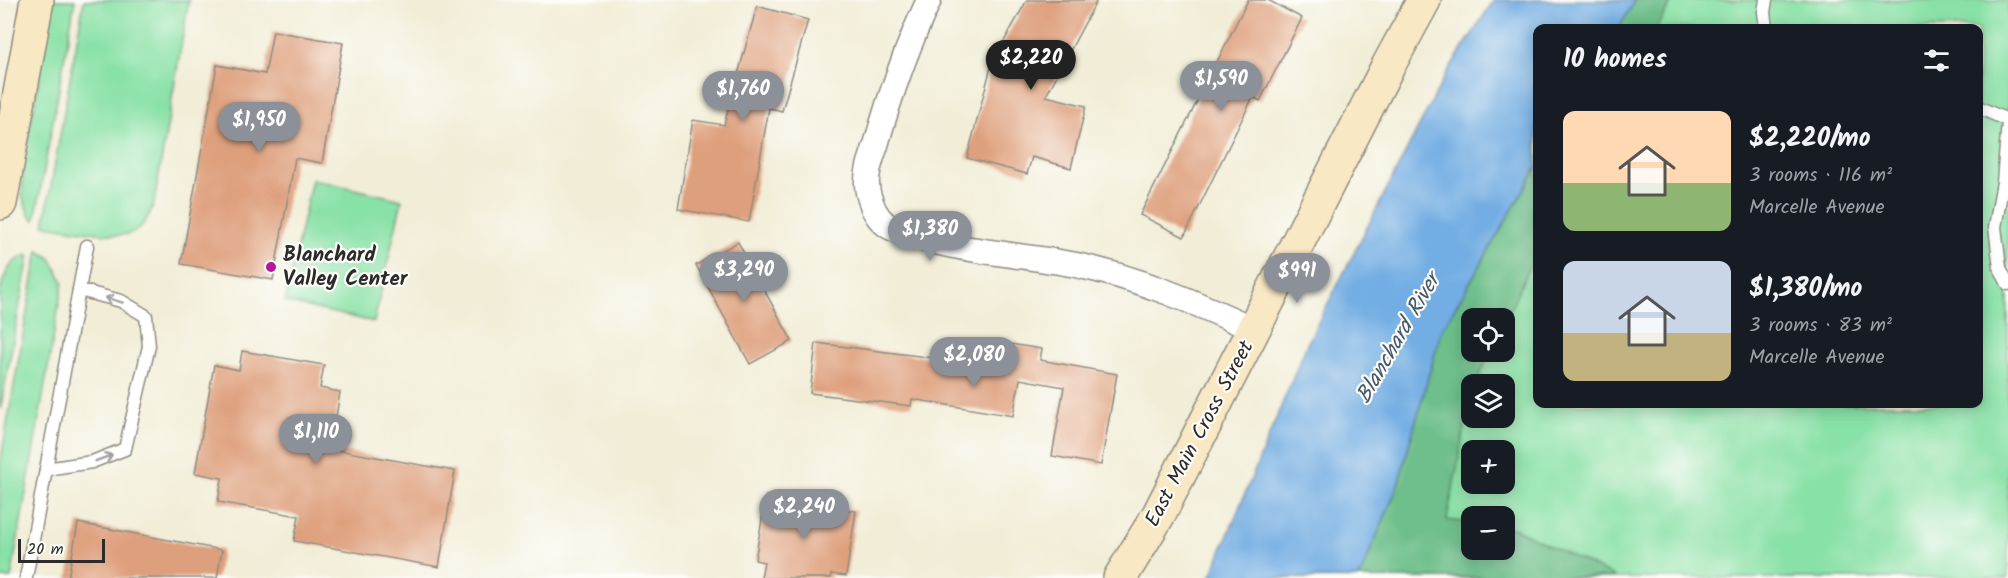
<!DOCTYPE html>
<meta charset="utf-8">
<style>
:root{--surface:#171b24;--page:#242831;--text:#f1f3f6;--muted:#9ea1a6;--accent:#8c9099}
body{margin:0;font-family:Kalam,sans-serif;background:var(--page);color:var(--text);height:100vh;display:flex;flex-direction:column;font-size:22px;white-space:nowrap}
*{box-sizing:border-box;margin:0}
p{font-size:20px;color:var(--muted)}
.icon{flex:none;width:33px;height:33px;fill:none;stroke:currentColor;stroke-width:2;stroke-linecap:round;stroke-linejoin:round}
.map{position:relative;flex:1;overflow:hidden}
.drawer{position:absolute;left:1533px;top:24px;width:450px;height:384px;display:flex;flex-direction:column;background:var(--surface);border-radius:12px;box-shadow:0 3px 15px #0003}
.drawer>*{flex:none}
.tools{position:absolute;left:1461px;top:308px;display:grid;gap:12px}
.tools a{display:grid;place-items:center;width:54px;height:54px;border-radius:12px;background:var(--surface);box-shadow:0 3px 15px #0003;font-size:30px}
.scale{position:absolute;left:18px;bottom:15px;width:87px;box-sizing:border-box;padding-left:6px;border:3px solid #2b2b2b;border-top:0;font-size:16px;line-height:21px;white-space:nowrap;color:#2b2b2b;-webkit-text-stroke:4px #fdfcf7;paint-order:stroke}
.price{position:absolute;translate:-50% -51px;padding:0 14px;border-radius:21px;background:var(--accent);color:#fff;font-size:20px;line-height:39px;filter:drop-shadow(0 2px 3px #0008)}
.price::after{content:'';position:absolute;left:50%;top:36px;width:18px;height:14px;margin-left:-9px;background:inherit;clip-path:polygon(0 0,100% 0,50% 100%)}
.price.on{background:#222;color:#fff}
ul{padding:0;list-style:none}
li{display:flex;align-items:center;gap:18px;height:150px;padding:0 30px}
li span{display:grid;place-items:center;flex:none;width:168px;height:120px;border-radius:12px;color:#555}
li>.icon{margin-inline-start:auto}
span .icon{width:72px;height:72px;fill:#fffc;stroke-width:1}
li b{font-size:26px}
h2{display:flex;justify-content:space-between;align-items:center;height:72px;padding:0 30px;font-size:26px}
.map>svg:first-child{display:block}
.green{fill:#88e1a6;stroke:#5a8668;stroke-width:1.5;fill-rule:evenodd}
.forest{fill:#6ebf8b;stroke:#4c755b;stroke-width:1.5}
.water{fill:#72ade3;stroke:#4e6c87;stroke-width:1.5}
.building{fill:#de9f7b}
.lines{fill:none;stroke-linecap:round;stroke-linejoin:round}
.lane-casing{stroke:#8e8c81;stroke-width:15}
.street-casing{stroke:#8e8c81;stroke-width:27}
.secondary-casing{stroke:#8e8c81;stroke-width:36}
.lane{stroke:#fff;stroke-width:12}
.street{stroke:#fff;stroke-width:24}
.secondary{stroke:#f8e8c3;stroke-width:33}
.oneway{stroke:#a0a0a0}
.poi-dot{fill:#b5179e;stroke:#fdfcf7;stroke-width:2}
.labels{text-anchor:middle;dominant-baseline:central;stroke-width:4.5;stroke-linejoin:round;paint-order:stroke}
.poi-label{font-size:21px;font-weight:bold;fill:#2b2b2b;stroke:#fdfcf7;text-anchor:start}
.street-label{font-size:21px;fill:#2b2b2b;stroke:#fdfcf7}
.water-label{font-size:22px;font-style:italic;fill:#44586b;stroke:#fdfcf7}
</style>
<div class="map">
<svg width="2008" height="578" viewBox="0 0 2008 578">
<rect width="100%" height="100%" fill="#fdfcf7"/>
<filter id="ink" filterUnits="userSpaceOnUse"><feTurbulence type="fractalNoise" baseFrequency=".0167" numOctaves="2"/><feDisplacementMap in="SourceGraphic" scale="12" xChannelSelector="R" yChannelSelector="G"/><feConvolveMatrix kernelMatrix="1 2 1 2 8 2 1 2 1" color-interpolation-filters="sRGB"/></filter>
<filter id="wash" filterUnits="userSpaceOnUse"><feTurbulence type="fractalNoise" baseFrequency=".008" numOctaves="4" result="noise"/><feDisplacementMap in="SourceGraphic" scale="24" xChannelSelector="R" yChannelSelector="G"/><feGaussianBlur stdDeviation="1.35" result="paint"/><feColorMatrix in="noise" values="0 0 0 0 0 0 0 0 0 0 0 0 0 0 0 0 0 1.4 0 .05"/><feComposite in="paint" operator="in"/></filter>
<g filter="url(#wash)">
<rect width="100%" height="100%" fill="#f1edd7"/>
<g class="green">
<path d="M 54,0 L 75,0 L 35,220 L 29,215 L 22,195 L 23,164 Z"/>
<path d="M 84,0 L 189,0 L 154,203 C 141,240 125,237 91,232 C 75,230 60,227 44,225 Z"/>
<path d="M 1606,0 L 2008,0 L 2008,578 L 1279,578 L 1537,110 L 1538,404 L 1978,404 L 1978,28 L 1588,28 ZM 1472,318 L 1504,318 L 1504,351 L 1472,351 ZM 1472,384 L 1504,384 L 1504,417 L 1472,417 ZM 1472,450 L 1504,450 L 1504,483 L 1472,483 ZM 1472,516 L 1504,516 L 1504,549 L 1472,549 Z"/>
<path d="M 312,179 L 402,200 L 374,322 L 285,302 Z"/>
<path d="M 38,251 L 51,258 L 63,282 L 11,578 L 0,578 L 0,464 Z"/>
<path d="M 29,255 L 0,411 L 0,293 C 3,276 10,258 29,255 Z"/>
</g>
<g class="forest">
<path d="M 1635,0 L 1673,0 L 1656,28 L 1619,28 Z"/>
<path d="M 1537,167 L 1537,249 L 1505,322 L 1504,318 L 1472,318 L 1472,351 L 1491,351 L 1476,384 L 1472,384 L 1471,394 L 1447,520 L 1471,523 L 1472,549 L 1504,549 L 1505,527 L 1514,528 L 1615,577 L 1359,578 L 1397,488 L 1441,332 Z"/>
</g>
<path class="water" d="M 1494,0 L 1635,0 L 1619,28 L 1538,28 L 1537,167 L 1441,332 L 1397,488 L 1359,578 L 1210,578 L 1307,344 L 1446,74 Z"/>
<g id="blocks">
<g class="building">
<path d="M 1027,0 L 1097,0 L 1046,96 L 1086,106 L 1071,168 L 1032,157 L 1027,174 L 967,158 L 992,63 Z"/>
<path d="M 1248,0 L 1268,0 L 1302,18 L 1260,101 L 1253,97 L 1184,237 L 1140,215 Z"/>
<path d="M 757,6 L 808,20 L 782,111 L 769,108 L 749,222 L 678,209 L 693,120 L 724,125 Z"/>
<path d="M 273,31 L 343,43 L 322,163 L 295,158 L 273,280 L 181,264 L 217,65 L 265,74 Z"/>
<path d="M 738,242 L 792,341 L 750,364 L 696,265 Z"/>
<path d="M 816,343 L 950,360 L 1001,369 L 1005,343 L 1042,349 L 1040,360 L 1117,374 L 1101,465 L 1052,456 L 1064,387 L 1020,379 L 1013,416 L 912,399 L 911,406 L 810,393 Z"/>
<path d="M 242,351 L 324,365 L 320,388 L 340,392 L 331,449 L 455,471 L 439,567 L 294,541 L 299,516 L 218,502 L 222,478 L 195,473 L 214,365 L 239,370 Z"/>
<path d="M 766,496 L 856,511 L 846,576 L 831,574 L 831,578 L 761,578 L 764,562 L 755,560 Z"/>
<path d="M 78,523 L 222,550 L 217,578 L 68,578 Z"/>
</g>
</g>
</g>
<g filter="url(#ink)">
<use href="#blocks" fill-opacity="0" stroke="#8e8c81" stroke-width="1.5"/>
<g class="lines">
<g class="lane-casing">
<g id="lane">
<path d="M 1766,28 L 1764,12 L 1766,0"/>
<path d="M 1978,107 L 2007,120"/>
<path d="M 2008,121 L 2003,182 L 1995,227 L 2000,268 L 2008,284"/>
<path d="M 46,469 L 92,462 L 125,449 L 149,346 L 146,316 L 121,301 L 79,290"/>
<path d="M 26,578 L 87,246"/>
</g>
</g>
<g class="street-casing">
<path id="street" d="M 929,0 C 907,47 890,95 876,145 C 872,157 866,172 867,184 C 867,190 869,197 871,202 C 874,213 883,225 894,229 C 950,252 1017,253 1076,265 C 1139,278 1197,303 1255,330"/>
</g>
<g class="secondary-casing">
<g id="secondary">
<path d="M 0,203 L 37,0"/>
<path d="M 1120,578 L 1159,514 L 1387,68 L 1424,0"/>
</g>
</g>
<use href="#lane" class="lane"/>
<use href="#street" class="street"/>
<use href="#secondary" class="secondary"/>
</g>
<defs><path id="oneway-shaft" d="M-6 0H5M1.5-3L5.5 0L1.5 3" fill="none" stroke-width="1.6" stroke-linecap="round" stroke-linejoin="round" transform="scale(1.5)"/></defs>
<g class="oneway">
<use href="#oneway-shaft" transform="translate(114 300) rotate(-163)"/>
<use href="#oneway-shaft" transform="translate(104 458) rotate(-21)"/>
</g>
</g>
<circle class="poi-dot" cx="271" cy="267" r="6"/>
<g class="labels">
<g class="poi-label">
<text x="283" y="255">Blanchard<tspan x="283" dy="24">Valley Center</tspan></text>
</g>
<g class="street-label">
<text transform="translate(1200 434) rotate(-62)">East Main Cross Street</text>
</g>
<g class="water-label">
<text transform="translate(1399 339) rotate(-60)">Blanchard River</text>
</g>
</g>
</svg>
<div class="tools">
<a><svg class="icon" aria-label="locate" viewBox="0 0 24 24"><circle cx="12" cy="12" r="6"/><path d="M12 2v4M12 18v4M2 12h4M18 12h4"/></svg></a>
<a><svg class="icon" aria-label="layers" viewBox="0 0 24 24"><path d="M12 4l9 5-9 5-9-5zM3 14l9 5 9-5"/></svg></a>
<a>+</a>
<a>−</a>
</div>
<div class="scale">20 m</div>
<b class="price on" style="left:1031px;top:91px">$2,220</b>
<b class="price" style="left:1221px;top:112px">$1,590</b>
<b class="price" style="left:743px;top:122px">$1,760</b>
<b class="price" style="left:259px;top:153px">$1,950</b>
<b class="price" style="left:930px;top:262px">$1,380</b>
<b class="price" style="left:744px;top:303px">$3,290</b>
<b class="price" style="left:1297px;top:304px">$991</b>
<b class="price" style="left:974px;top:388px">$2,080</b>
<b class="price" style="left:316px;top:465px">$1,110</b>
<b class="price" style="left:804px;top:540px">$2,240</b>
<section class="drawer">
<h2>10 homes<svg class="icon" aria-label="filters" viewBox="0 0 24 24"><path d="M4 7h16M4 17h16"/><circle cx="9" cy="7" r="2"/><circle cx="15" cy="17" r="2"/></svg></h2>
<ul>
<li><span style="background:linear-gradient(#ffd9b3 60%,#8fb573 0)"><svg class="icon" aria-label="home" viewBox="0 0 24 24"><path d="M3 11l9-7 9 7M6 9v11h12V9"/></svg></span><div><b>$2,220/mo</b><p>3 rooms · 116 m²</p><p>Marcelle Avenue</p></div></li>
<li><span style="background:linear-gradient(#c9d6e8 60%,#c2b280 0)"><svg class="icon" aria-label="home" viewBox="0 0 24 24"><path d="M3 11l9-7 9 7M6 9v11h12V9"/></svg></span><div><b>$1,380/mo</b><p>3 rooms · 83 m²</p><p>Marcelle Avenue</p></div></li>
</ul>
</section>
</div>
